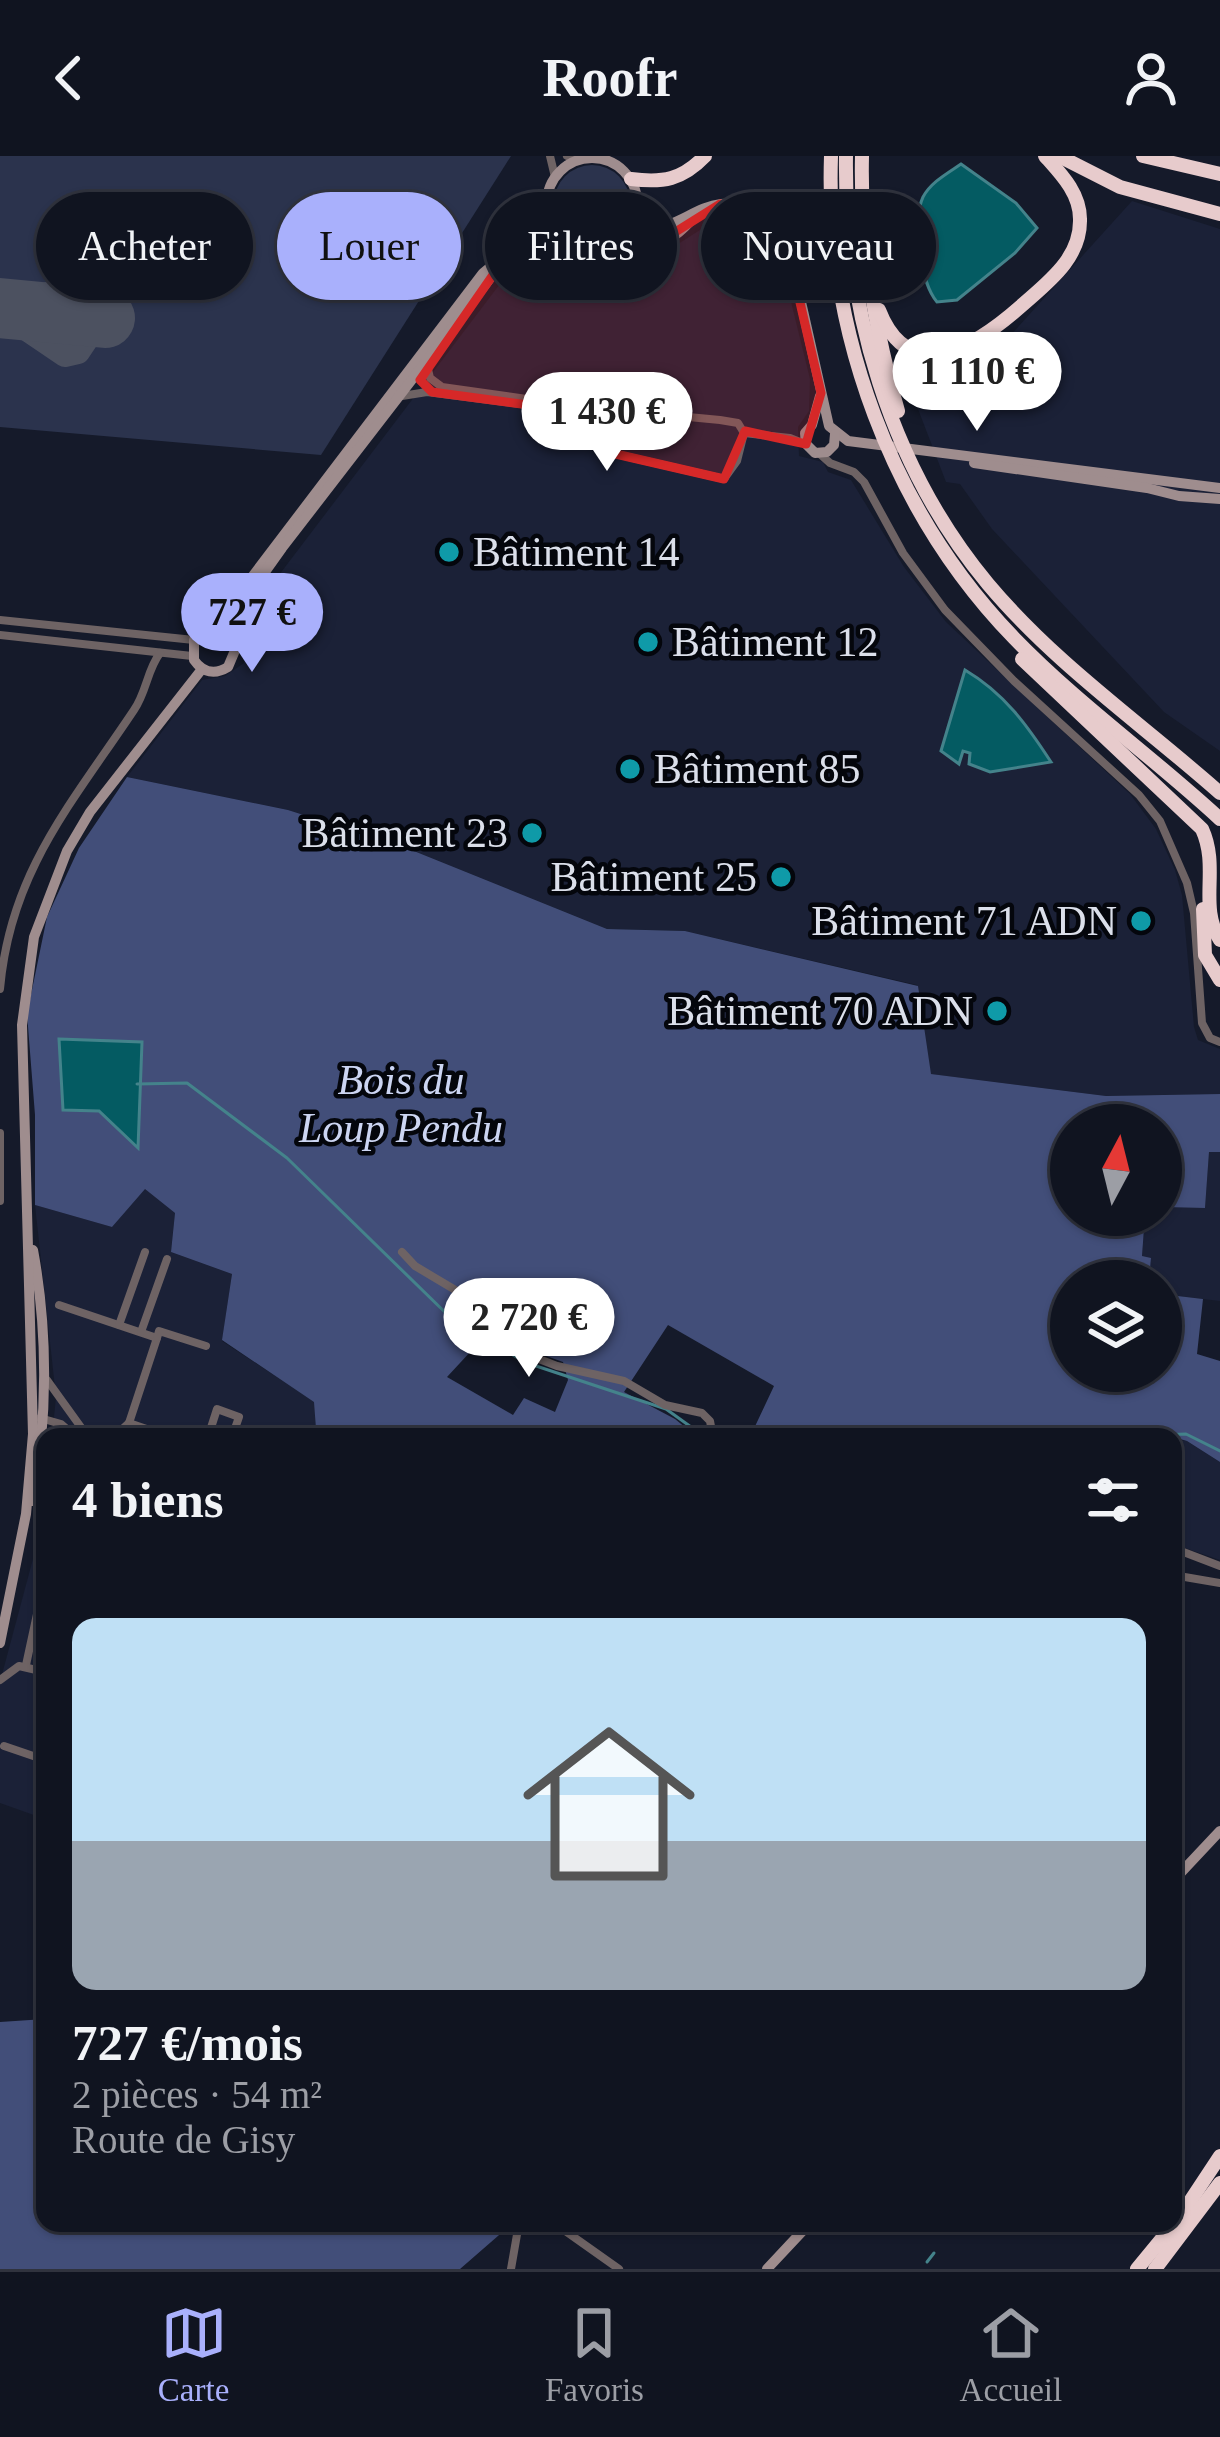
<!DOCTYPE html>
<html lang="fr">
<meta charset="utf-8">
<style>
:root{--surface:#101420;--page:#1e212d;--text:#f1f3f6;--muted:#9c9ea5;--line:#30333e;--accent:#a9b0fc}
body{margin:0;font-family:"Times New Roman",serif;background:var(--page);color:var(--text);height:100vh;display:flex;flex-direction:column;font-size:45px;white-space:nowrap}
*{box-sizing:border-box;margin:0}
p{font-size:39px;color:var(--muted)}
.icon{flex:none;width:66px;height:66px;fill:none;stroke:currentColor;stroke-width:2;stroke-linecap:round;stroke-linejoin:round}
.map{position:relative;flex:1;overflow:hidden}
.panel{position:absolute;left:36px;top:1272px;width:1146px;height:804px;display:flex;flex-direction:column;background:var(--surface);border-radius:24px;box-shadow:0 3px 9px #0004,0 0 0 3px var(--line)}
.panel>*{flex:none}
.banner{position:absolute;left:36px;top:36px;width:1149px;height:108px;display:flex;gap:24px}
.needle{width:78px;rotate:7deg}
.fabs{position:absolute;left:1050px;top:948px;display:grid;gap:24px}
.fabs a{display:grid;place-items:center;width:132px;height:132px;border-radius:50%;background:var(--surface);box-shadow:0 3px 9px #0004,0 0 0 3px var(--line);font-size:60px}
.price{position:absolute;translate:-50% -102px;padding:0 27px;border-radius:42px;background:#fff;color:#222;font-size:39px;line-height:78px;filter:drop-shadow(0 3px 6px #0008)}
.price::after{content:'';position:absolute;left:50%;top:72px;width:36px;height:27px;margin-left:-18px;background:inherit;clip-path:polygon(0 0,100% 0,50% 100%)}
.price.on{background:var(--accent);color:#111}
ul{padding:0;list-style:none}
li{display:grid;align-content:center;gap:24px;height:636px;padding:0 36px}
li span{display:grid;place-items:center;height:372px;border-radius:24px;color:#555}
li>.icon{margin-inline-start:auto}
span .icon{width:216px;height:216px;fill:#fffc;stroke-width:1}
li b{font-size:51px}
h2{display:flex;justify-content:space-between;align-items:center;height:144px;padding:0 36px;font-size:51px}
.tag{padding:0 42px;border-radius:54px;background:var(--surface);box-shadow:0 3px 9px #0004,0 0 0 3px var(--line);font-size:42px;line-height:108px}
.tag.on{background:var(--accent);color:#111}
header{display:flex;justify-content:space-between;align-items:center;height:156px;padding:0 36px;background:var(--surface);font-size:54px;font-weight:700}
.menu{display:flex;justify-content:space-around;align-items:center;height:168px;border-top:3px solid var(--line);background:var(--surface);font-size:33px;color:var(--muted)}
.menu a{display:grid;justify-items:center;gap:6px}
.menu .on{color:var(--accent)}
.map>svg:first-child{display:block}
.built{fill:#1b2137}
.green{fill:#2b334d}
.forest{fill:#424e79;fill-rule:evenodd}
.water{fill:#045b62;stroke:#44838b;stroke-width:3}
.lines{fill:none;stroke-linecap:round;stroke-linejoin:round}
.stream{stroke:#44838b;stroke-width:3}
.taxiway{stroke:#4c5160;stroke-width:24}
.runway{stroke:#4c5160;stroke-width:60}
.street{stroke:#6e6364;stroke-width:8}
.secondary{stroke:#9f8d8e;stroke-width:10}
.highway{stroke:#e7cbcc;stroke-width:14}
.marked{fill:#d62828;fill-opacity:0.2;stroke:#d62828;stroke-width:9;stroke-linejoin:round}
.culture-dot{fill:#0f9aa8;stroke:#04060c;stroke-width:4.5}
.labels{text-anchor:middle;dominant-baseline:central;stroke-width:9;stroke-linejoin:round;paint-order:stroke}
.poi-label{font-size:42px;fill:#dbdfea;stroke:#04060c;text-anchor:end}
.park-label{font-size:42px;font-style:italic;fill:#ccd5f2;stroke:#04060c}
</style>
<header><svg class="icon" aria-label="back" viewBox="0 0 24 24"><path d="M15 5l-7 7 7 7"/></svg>Roofr<svg class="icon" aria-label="person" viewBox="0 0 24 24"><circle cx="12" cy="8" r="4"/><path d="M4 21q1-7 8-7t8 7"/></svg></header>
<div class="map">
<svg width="1220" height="2113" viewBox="0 0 1220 2113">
<rect width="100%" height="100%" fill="#151a2a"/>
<g class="built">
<path d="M 1132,45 L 1220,73 L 1220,595 L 1164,556 L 992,373 L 960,328 L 946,326 L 913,240 L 914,229 L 989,203 Z"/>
<path d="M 724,68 L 754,74 L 770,85 L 779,97 L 810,223 L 809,255 L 798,271 L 799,300 L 823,306 L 828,316 L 851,324 L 904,411 L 946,466 L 1130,638 L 1156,673 L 1175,714 L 1182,739 L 1194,871 L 1198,884 L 1220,893 L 1220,938 L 1106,940 L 930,918 L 917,829 L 685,775 L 607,773 L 404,691 L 288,654 L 127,621 L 202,524 L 225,520 L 244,507 L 240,481 L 258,453 L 257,448 L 506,120 L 526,111 L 566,104 L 653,104 L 700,74 Z"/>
<path d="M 1209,995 L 1220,996 L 1220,1145 L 1161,1138 L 1161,1125 L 1149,1125 L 1151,1103 L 1142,1101 L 1145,1059 L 1161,1059 L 1161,1051 L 1205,1052 Z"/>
<path d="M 144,1032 L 175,1057 L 171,1096 L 232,1118 L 222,1185 L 315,1246 L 316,1273 L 323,1281 L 52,1281 L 56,1241 L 35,1049 L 112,1071 Z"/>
<path d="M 1173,1283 L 1187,1285 L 1220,1306 L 1220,1404 L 1173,1388 Z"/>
<path d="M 45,1358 L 45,1663 L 0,1647 L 0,1526 Z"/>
</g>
<g class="green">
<path d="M 0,0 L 511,0 L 321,299 L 0,271 Z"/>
<circle cx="592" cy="47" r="38"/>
</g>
<g class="forest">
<path d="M 127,621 L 288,654 L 404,691 L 607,773 L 685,775 L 918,830 L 931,918 L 1106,940 L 1220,938 L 1220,996 L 1209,996 L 1205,1052 L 1161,1051 L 1161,969 L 1071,969 L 1071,1059 L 1145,1059 L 1142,1100 L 1151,1102 L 1149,1125 L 1071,1125 L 1071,1215 L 1161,1215 L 1161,1138 L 1203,1143 L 1197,1198 L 1220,1205 L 1220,1306 L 1187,1285 L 1173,1281 L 750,1281 L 774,1230 L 668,1169 L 624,1236 L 675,1263 L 697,1281 L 323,1281 L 316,1273 L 314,1246 L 222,1184 L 232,1118 L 171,1096 L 175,1057 L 145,1033 L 112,1071 L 35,1049 L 35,959 L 27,858 L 47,761 L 79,692 ZM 497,1167 L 527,1193 L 563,1206 L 568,1224 L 555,1256 L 524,1242 L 513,1259 L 447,1221 Z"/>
<path d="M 45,1863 L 45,2067 L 513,2067 L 460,2113 L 0,2113 L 0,1866 Z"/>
</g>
<g class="water">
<path d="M 961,8 L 1016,47 L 1037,72 L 1015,97 L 957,144 L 937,146 C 920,126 912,64 923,41 C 931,26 948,17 961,8 Z"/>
<path d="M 965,514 C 1004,537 1027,569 1051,606 L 990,616 L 969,608 L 970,597 L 963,595 L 959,608 L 941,595 Z"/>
<path d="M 59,883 L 142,886 L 138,992 L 99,955 L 63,954 Z"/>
</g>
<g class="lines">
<g class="stream">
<path d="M 137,928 L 187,927 L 287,1002 L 455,1166 L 527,1207 L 666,1253 L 705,1281"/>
<path d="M 1101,1281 L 1186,1278 L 1220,1295"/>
<path d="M 927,2106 L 934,2097"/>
</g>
<path class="taxiway" d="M 0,155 L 65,199 L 78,196 L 88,181 C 94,135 50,122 22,155"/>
<path class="runway" d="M 0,152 L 105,162"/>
<g class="street">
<path d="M 550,0 L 555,21"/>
<path d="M 567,0 L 577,5"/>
<path d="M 427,209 L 430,222 L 442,231 L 583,251 L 720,264 L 738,267 L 744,277"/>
<path d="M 402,240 L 427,236 L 573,255 L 607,296 L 724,323 L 737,305 L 744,277 L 790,282 L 805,288"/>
<path d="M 820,298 L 830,307 L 854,316 L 864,326 L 903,397 L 945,454 L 1014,525 L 1139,639 L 1160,665 L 1187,727 L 1194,757 L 1202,867 L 1210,882 L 1220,886"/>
<path d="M 0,464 L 194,484"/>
<path d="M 0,479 L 192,500"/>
<path d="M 0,833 C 10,716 72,647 134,554 C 147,535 147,514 160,497"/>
<path d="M 0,977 L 0,1045"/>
<path d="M 402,1096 L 415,1110 L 462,1138 L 526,1198 L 557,1210 L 624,1225 L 665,1249 L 702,1257 L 710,1265 L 713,1281"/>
<path d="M 59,1149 L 157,1182 L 129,1267"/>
<path d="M 119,1169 L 145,1096"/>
<path d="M 141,1176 L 167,1103"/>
<path d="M 157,1182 L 159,1175 L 206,1190"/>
<path d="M 47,1224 L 88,1281"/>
<path d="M 40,1262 L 61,1268 L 76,1281"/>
<path d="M 114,1281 L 129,1267 L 170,1281"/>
<path d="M 208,1281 L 217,1253 L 239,1261 L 232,1281"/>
<path d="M 1173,1392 L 1220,1410"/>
<path d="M 1173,1419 L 1220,1427"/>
<path d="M 26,1509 L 45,1421"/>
<path d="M 0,1524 L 19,1510 L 45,1516"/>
<path d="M 4,1590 L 45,1604"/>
<path d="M 554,2067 L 619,2113"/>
<path d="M 511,2113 L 519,2067"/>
</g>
<g class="secondary">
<circle cx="592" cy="47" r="45"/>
<path d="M 636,60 L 646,72 C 675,74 694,51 721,48 C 750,45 781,72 790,97 L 829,270 L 848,285 L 1220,332"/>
<path d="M 605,92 C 645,96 667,93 694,61"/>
<path d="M 820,240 L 812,269 L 805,277 L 806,288 L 815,297 L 827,296 L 834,289 L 835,278"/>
<path d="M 974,307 L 1147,332 L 1179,340 L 1220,343"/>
<path d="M 212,472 L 228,477 L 236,492 L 228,511 C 215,519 203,517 194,504 L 194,484 L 220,463 L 483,117 L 539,71 L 548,58"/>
<path d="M 228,477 L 235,458 L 282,392 L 495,116 L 531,90 L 561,80"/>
<path d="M 32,1345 C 48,1265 48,1175 33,1094"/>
<path d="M 0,1487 L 26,1358 L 33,1278 L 22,869 L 34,781 L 67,695 L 90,656 L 202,513"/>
<path d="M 1173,1725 L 1220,1675"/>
<path d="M 767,2113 L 810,2067"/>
</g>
<g class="highway">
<path d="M 831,0 C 825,175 892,356 1014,482 C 1078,548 1153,601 1220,663"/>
<path d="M 846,0 C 844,152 889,309 988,428 C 1055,508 1142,568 1220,637"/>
<path d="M 862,0 C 860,88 874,171 898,255"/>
<path d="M 1059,0 L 1120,31 L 1220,58"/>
<path d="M 1143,0 L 1220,18"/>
<path d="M 631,23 C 663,27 682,24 705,0"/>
<path d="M 879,154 C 910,234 978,188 1020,151 C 1047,127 1081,103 1080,63 C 1080,37 1061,18 1045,0"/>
<path d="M 1022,503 L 1202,673 C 1220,712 1198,750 1220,784"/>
<path d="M 1203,753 L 1205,799 L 1220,824"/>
<path d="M 1137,2113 L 1179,2062 L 1220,2000"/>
<path d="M 1155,2113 L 1220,2027"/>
</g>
</g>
<path class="marked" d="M 720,48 L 751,55 L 786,86 L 821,237 L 806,288 L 745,275 L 724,323 L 607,296 L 573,255 L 432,236 L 420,224 L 495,116 L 531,90 L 561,80 L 645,95 Z"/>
<g class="culture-dot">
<circle cx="449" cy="396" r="12"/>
<circle cx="648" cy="486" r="12"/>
<circle cx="630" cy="613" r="12"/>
<circle cx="532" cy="677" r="12"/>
<circle cx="781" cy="721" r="12"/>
<circle cx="1141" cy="765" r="12"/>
<circle cx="997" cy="855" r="12"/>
</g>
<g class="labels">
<g class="poi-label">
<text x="473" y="396" text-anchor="start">Bâtiment 14</text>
<text x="672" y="486" text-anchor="start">Bâtiment 12</text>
<text x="654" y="613" text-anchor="start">Bâtiment 85</text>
<text x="508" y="677">Bâtiment 23</text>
<text x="757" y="721">Bâtiment 25</text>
<text x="1117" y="765">Bâtiment 71 ADN</text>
<text x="973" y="855">Bâtiment 70 ADN</text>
</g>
<g class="park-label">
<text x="401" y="924">Bois du<tspan x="401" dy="48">Loup Pendu</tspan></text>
</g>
</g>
</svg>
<div class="fabs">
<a><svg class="needle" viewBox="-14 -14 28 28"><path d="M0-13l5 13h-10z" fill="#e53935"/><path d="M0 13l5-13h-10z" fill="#9c9ea5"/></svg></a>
<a><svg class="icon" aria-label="layers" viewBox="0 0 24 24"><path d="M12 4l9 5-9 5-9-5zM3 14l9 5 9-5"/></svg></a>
</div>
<b class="price" style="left:977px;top:278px">1 110 €</b>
<b class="price" style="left:607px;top:318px">1 430 €</b>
<b class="price on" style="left:252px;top:519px">727 €</b>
<b class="price" style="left:529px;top:1224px">2 720 €</b>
<div class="banner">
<a class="tag">Acheter</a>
<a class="tag on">Louer</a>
<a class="tag">Filtres</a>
<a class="tag">Nouveau</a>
</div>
<section class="panel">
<h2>4 biens<svg class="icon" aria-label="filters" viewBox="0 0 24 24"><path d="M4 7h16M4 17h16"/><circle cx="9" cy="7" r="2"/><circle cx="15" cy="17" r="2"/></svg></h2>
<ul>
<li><span style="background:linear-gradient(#bfe0f5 60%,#9aa5b1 0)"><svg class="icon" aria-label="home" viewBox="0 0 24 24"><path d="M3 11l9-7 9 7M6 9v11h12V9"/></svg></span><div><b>727 €/mois</b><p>2 pièces · 54 m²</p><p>Route de Gisy</p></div></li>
</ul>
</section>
</div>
<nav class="menu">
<a class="on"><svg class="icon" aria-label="map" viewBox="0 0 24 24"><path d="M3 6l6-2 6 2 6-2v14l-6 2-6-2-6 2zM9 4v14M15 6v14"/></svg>Carte</a>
<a><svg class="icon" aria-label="saved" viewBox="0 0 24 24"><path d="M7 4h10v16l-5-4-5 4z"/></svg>Favoris</a>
<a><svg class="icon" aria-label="home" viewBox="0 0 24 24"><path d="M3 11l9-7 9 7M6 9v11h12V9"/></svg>Accueil</a>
</nav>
